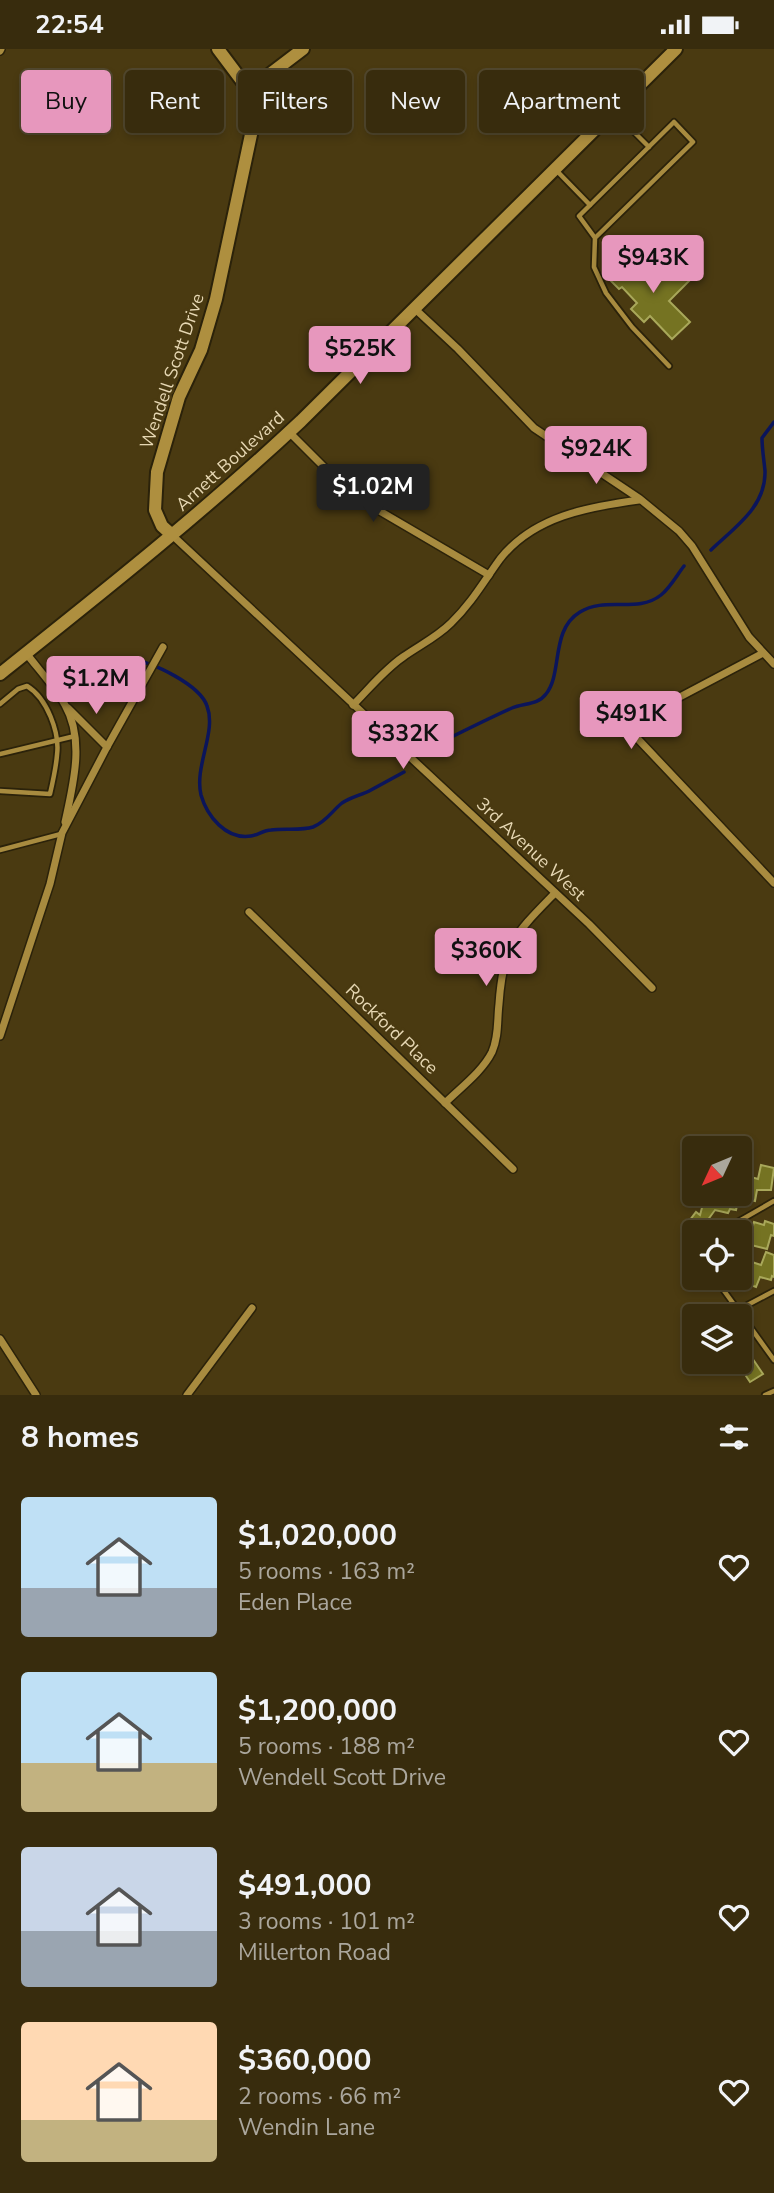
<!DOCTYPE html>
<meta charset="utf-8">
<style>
:root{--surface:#382c0d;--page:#43381b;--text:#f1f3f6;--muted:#aba79d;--line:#52482e;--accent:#e797bd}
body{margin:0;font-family:"Nunito Sans",sans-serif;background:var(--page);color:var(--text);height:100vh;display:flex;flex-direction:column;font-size:26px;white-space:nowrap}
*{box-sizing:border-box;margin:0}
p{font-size:23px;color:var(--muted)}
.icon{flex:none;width:38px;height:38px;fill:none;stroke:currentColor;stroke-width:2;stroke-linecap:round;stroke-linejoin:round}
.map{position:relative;height:1346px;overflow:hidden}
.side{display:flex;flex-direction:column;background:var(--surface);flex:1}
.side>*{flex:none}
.hud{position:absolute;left:21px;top:21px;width:733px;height:63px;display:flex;gap:14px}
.needle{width:46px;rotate:226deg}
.buttons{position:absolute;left:682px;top:1087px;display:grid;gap:14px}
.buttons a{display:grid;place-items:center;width:70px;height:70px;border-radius:7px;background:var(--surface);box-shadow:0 4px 10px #0003,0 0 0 2px var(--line);font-size:35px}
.price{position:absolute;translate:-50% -60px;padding:0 16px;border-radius:7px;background:var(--accent);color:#111;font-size:23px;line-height:46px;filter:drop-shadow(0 2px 4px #0008)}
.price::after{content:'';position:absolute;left:50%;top:42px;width:21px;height:16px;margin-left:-10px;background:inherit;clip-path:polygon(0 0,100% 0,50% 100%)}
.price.selected{background:#222;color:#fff}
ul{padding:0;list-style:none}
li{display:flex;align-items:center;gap:21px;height:175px;padding:0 21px}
li span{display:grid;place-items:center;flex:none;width:196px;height:140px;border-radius:7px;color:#555}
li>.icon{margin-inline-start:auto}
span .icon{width:84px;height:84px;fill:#fffc;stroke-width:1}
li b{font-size:30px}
h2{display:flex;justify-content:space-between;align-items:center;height:84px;padding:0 21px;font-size:30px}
.pill{padding:0 24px;border-radius:7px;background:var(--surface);box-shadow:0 4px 10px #0003,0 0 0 2px var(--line);font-size:24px;line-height:63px}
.pill.selected{background:var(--accent);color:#111}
.status{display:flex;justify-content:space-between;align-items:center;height:49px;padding:0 35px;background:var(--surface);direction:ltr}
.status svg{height:19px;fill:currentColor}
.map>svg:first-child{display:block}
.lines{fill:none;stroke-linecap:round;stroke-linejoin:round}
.stream{stroke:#0b155b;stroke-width:3.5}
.building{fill:#757322;stroke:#a9a85a;stroke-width:2}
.lane-casing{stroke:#2b220a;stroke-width:8}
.street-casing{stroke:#2b220a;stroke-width:10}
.secondary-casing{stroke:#2b220a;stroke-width:16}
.lane{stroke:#a88b3f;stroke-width:4.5}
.street{stroke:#a88b3f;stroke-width:7}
.secondary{stroke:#ae8f3f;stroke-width:12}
.labels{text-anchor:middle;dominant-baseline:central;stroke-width:5;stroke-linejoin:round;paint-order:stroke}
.street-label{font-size:18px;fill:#e6d7b3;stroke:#4a3a11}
</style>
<div class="status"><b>22:54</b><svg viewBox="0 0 49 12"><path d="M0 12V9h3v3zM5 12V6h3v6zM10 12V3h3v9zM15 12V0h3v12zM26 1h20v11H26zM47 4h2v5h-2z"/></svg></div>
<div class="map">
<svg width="774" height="1346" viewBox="0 0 774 1346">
<rect width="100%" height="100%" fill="#4a3a11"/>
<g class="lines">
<g class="stream">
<path d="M 711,501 C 735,478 766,458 765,422 C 764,411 762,400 762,389 L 774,373"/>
<path d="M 67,624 C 89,605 105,609 132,611 C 153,613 200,636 207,657 C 217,683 194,717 201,746 C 207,767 226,791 251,787 C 258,786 264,781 271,781 C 284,779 301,782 313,778 C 326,773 332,762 342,754 C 351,748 362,746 371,741 C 382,735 393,729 404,723"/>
<path d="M 431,698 C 458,685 485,671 512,659 C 524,654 538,656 546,645 C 563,624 550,581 580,563 C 606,547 637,565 661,546 C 670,539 677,526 684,517"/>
</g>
</g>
<g class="building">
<path d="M 625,208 L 634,218 L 636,215 L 656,235 L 675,216 L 690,231 L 669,252 L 690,273 L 672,290 L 650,267 L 644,273 L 631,260 L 637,254 L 622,238 L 619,240 L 606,227 Z"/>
<path d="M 761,1116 L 774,1119 L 771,1141 L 757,1141 L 755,1152 L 746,1150 L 745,1154 L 738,1152 L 736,1161 L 730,1160 L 728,1164 L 715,1161 L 699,1183 L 695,1183 L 694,1189 L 684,1179 L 696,1163 L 700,1166 L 706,1144 L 740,1144 L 740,1125 L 758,1130 Z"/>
<path d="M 765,1172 L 774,1175 L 774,1187 L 771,1186 L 767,1200 L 751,1196 L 747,1209 L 740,1207 L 740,1184 L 743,1185 L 743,1182 L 751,1184 L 754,1173 L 764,1176 Z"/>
<path d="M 766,1203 L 774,1206 L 774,1228 L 772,1227 L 771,1231 L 760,1228 L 756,1238 L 745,1234 L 752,1213 L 761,1216 Z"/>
<path d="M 746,1300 L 763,1325 L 750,1333 L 736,1312 L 740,1312 L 740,1304 Z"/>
</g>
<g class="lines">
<g class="lane-casing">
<g id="lane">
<path d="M 615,64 L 649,98"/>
<path d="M 556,121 L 590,156"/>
<path d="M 595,189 L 693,93 L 674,73 L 579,167 L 595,189 L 594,218 L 606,244 L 632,278 L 669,317"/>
<path d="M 0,655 L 18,640 L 27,637 C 47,649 60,684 57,706 C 56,719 53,732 50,745 L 0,742"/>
<path d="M 0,705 L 75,687"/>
<path d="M 0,801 L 61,785"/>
<path d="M 720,1183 L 774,1152"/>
<path d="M 714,1228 L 738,1261 L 774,1242"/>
<path d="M 738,1261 L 774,1311"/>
<path d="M 765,1346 L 774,1342"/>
</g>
</g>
<g class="street-casing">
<g id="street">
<path d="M 0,2 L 1,0"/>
<path d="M 414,259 L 458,300 L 534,379 L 640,450 L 679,482 L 692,497 L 749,588 L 774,615"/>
<path d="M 289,383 L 336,430 L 366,454 L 489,526"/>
<path d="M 172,486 L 589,875 L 652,939"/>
<path d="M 26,604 C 39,621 55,638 65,656 C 85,691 73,736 65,773"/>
<path d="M 763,604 L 640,669 L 634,679 L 637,689 L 774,834"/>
<path d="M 353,656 C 369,640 384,621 403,608 C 420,596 437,588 451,574 C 471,555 484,532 500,510 C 534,467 588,458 639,451"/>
<path d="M 68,659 L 107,698"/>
<path d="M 249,863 L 513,1120"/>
<path d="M 0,987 L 50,835 L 62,784 L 107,698 L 163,598"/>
<path d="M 445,1054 C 460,1039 482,1023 492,1003 C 499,987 497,971 499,955 C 503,895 515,885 555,844"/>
<path d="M 0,1290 L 36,1346"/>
<path d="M 187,1346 L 252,1259"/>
</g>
</g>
<g class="secondary-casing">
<g id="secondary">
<path d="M 249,41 L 303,0"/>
<path d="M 172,486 L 162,477 L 155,461 L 157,423 L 179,348 L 201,301 L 216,250 L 253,76 L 251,44 L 218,0"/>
<path d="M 0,625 C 103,543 205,462 301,372 L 676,0"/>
</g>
</g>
<use href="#lane" class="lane"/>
<use href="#street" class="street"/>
<use href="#secondary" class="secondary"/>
</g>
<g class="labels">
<g class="street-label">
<text transform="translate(172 322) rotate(-71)">Wendell Scott Drive</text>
<text transform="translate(230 412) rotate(-42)">Arnett Boulevard</text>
<text transform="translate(531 800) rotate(43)">3rd Avenue West</text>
<text transform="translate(392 980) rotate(44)">Rockford Place</text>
</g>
</g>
</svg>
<div class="buttons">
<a><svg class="needle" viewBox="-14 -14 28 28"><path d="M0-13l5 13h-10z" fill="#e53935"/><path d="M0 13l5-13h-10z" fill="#aba79d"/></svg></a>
<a><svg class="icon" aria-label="locate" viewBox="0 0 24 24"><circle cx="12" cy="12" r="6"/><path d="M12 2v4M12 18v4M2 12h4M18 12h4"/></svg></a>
<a><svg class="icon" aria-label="layers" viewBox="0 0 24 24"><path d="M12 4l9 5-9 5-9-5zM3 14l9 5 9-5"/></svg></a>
</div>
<b class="price" style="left:653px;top:246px">$943K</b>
<b class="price" style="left:360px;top:337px">$525K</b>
<b class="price" style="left:596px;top:437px">$924K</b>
<b class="price selected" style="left:373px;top:475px">$1.02M</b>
<b class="price" style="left:96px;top:667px">$1.2M</b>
<b class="price" style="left:631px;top:702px">$491K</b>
<b class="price" style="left:403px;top:722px">$332K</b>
<b class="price" style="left:486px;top:939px">$360K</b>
<div class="hud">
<a class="pill selected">Buy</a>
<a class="pill">Rent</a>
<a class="pill">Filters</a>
<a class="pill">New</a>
<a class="pill">Apartment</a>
</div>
</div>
<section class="side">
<h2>8 homes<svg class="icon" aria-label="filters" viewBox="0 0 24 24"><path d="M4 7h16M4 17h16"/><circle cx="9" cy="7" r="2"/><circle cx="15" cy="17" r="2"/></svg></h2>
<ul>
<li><span style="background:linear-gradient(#bfe0f5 65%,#9aa5b1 0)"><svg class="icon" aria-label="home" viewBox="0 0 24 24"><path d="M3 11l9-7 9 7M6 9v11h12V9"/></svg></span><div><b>$1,020,000</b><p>5 rooms · 163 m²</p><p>Eden Place</p></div><svg class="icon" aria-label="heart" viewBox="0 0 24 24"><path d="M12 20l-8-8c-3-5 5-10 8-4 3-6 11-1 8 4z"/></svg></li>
<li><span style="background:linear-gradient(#bfe0f5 65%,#c2b280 0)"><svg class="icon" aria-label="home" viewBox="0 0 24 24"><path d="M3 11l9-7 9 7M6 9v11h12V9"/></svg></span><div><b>$1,200,000</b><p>5 rooms · 188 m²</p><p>Wendell Scott Drive</p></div><svg class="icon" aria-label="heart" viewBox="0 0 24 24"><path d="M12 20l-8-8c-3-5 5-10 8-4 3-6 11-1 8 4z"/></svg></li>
<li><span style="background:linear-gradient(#c9d6e8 60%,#9aa5b1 0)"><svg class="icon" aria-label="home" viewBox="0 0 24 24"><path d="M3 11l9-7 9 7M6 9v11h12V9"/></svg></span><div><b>$491,000</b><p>3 rooms · 101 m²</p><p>Millerton Road</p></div><svg class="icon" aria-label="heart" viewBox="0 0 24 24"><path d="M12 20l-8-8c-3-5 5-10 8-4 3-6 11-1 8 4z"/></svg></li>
<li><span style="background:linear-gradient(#ffd9b3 70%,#c2b280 0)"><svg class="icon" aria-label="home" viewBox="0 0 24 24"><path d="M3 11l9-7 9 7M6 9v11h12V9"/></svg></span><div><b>$360,000</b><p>2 rooms · 66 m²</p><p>Wendin Lane</p></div><svg class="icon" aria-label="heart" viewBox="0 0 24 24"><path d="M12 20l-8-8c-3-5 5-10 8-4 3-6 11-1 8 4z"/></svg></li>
</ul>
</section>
